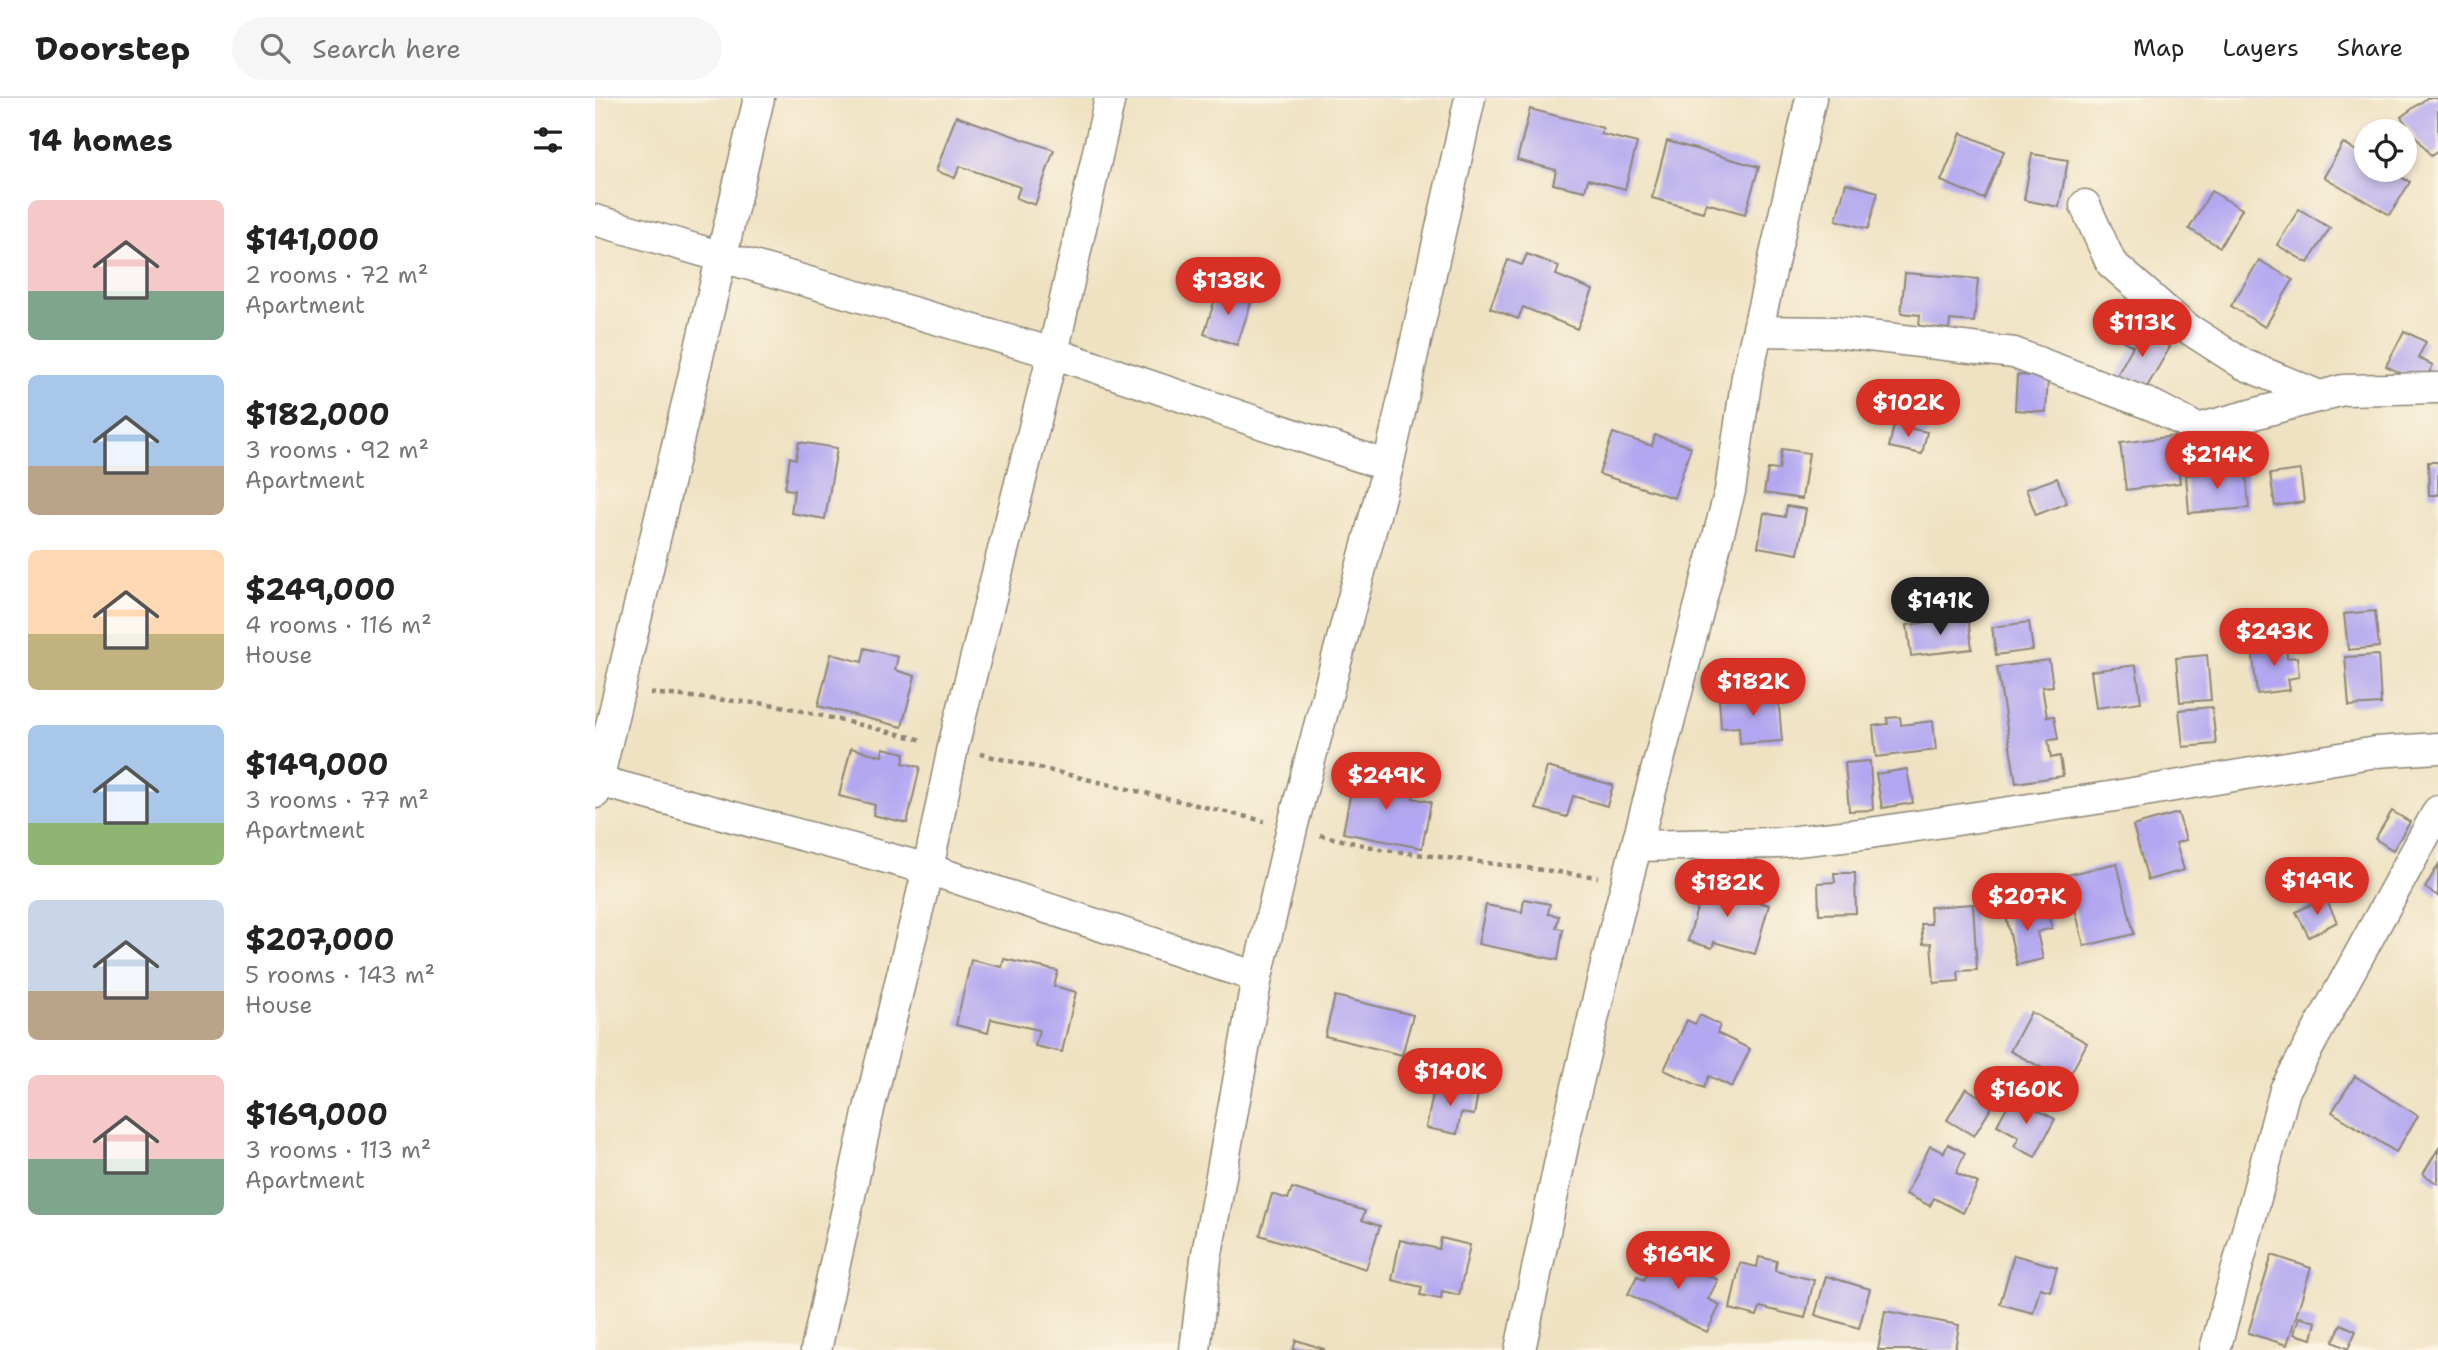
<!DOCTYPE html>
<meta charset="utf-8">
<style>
:root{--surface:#fff;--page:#f6f6f6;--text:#222;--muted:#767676;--line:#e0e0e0;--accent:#d93025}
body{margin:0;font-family:"Shantell Sans",sans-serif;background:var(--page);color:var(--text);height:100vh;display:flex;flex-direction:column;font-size:26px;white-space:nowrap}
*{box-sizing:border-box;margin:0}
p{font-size:23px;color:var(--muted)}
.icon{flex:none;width:38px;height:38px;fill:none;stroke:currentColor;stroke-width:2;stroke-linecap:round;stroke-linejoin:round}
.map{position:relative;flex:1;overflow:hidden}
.side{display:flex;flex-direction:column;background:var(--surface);width:595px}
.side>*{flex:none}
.buttons{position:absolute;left:1759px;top:21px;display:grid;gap:14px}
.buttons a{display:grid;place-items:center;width:63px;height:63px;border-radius:50%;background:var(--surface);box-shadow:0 4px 10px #0003;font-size:35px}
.price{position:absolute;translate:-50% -60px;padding:0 16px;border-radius:24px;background:var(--accent);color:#fff;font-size:23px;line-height:46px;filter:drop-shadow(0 2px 4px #0008)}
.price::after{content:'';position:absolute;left:50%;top:42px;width:21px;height:16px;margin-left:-10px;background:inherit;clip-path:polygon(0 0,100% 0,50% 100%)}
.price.selected{background:#222;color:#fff}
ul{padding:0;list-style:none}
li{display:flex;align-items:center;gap:21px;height:175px;padding:0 28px}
li span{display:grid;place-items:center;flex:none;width:196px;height:140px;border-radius:10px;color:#555}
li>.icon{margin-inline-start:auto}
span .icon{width:84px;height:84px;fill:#fffc;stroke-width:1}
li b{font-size:30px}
h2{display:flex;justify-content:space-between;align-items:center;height:84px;padding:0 28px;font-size:30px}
header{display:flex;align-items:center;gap:42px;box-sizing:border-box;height:98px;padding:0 35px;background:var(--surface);border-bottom:2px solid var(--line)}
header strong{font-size:33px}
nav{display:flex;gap:38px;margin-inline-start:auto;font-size:24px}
.search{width:490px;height:63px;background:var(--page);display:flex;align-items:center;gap:18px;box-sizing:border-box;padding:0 24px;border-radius:38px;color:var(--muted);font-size:26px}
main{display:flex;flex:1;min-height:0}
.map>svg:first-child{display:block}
.building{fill:#b2a7f0}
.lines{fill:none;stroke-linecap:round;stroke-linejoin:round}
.minor-casing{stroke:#8d8676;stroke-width:33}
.path{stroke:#8d8676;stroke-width:4.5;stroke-dasharray:5 5;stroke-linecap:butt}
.minor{stroke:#fff;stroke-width:30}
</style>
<header>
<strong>Doorstep</strong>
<div class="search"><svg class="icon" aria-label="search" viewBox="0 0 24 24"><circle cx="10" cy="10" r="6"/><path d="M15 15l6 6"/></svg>Search here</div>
<nav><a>Map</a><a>Layers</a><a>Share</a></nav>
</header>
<main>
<section class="side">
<h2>14 homes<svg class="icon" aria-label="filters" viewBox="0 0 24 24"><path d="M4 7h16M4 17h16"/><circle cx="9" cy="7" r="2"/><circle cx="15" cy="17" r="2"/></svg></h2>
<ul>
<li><span style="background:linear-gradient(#f6c9c9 65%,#7fa58c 0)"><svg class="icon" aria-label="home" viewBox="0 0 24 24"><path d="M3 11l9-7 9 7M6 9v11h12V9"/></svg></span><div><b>$141,000</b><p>2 rooms · 72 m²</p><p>Apartment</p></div></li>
<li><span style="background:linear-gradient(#a9c7e8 65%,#b9a48a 0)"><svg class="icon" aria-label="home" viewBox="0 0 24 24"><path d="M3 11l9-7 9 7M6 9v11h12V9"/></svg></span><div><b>$182,000</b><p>3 rooms · 92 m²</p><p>Apartment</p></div></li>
<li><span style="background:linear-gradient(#ffd9b3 60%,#c2b280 0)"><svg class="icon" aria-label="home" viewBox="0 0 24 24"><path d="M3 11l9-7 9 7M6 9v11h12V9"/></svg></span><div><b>$249,000</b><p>4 rooms · 116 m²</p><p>House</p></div></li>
<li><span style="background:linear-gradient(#a9c7e8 70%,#8fb573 0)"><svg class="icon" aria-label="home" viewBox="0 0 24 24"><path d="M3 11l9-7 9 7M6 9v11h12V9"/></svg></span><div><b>$149,000</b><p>3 rooms · 77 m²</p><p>Apartment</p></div></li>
<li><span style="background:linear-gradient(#c9d6e8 65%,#b9a48a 0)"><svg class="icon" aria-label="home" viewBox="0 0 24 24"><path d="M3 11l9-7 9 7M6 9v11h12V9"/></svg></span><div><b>$207,000</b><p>5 rooms · 143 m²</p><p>House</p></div></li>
<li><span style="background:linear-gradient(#f6c9c9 60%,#7fa58c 0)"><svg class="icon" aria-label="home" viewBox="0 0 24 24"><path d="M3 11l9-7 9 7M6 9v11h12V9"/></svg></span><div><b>$169,000</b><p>3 rooms · 113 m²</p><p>Apartment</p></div></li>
</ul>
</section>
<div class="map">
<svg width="1843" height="1252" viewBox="0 0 1843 1252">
<rect width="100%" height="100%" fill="#fcf5e5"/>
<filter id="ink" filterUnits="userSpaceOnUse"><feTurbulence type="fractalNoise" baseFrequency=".0143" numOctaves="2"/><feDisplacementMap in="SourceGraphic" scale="14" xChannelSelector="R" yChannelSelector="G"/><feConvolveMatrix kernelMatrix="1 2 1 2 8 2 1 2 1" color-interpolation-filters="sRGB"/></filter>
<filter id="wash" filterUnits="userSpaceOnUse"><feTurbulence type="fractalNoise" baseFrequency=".00686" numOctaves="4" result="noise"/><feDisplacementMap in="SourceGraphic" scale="28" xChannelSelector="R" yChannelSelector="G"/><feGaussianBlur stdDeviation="1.57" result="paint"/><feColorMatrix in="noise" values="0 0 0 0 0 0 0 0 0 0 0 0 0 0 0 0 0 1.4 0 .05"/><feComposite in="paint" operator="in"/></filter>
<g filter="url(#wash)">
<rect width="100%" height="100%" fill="#efe2c2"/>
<g id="blocks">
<g class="building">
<path d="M 1832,0 L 1843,0 L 1843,53 L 1836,58 L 1806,19 Z"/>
<path d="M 935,11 L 1008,30 L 1006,36 L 1042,45 L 1030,91 L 993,81 L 990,93 L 958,86 L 961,72 L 922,62 Z"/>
<path d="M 361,18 L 459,52 L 440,107 L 421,100 L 425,89 L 365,68 L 360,80 L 341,73 Z"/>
<path d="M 1366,35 L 1409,53 L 1389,101 L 1346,83 Z"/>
<path d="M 1072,43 L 1164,69 L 1150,116 L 1111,105 L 1108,114 L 1057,100 Z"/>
<path d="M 1748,45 L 1771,59 L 1771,72 L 1793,72 L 1815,84 L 1795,117 L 1729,79 Z"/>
<path d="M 1437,56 L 1473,62 L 1464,109 L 1429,102 Z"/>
<path d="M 1251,85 L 1283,94 L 1273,131 L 1241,122 Z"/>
<path d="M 1616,93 L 1647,111 L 1625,149 L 1594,131 Z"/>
<path d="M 1704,111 L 1735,130 L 1713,165 L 1682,147 Z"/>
<path d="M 932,156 L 964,168 L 961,177 L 998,192 L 982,231 L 928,209 L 923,221 L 895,210 L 913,162 L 927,167 Z"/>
<path d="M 1664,162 L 1698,182 L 1670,229 L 1636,208 Z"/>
<path d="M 1310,175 L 1383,181 L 1379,224 L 1355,222 L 1354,231 L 1324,228 L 1325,217 L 1306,215 Z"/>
<path d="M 623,192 L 657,202 L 642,247 L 609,236 Z"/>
<path d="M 1536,227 L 1575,249 L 1549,294 L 1521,279 L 1538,248 L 1527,242 Z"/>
<path d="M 1809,233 L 1831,244 L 1823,260 L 1838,267 L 1828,287 L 1791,268 Z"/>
<path d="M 1422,277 L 1453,279 L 1451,314 L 1420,312 Z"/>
<path d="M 1299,327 L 1332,334 L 1327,356 L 1294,349 Z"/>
<path d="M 1018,335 L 1057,348 L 1060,337 L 1096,349 L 1079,400 L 1004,376 Z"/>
<path d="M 1579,338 L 1585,385 L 1531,392 L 1525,345 Z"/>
<path d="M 204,344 L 242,350 L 230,421 L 196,415 L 199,392 L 190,391 L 195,359 L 201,361 Z"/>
<path d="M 1187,351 L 1214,355 L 1207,401 L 1169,395 L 1173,371 L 1184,372 Z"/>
<path d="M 1833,364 L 1843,364 L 1843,397 L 1834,397 Z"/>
<path d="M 1651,372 L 1654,410 L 1594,415 L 1591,377 Z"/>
<path d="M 1705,372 L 1709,404 L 1680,408 L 1675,376 Z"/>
<path d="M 1462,380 L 1472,405 L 1441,417 L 1431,391 Z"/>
<path d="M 1192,408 L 1211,411 L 1203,456 L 1163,449 L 1169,415 L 1190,419 Z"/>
<path d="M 1780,513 L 1784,549 L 1753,552 L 1749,516 Z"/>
<path d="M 1373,519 L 1377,551 L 1316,558 L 1312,527 Z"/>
<path d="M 1434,524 L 1438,552 L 1401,557 L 1397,529 Z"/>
<path d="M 1691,545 L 1692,560 L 1702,559 L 1704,579 L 1693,581 L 1695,592 L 1662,596 L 1657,549 Z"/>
<path d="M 270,550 L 303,559 L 300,572 L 320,578 L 307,629 L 223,608 L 236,556 L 267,564 Z"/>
<path d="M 1612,557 L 1616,602 L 1585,604 L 1581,560 Z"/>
<path d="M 1783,557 L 1786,606 L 1754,608 L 1750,559 Z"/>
<path d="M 1454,562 L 1458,588 L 1447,589 L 1452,619 L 1459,618 L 1463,641 L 1453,642 L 1456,660 L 1465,658 L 1468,678 L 1421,685 L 1402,569 Z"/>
<path d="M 1541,567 L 1546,604 L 1501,610 L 1496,573 Z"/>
<path d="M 1183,597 L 1187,643 L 1145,646 L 1144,629 L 1126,630 L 1124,601 Z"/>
<path d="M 1617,609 L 1621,646 L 1588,649 L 1584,612 Z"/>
<path d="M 1305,619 L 1306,627 L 1338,623 L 1341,652 L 1281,659 L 1278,628 L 1293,626 L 1292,620 Z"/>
<path d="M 256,650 L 287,658 L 288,650 L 310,655 L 308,665 L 325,669 L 312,725 L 278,717 L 280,707 L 244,698 Z"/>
<path d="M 1275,663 L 1278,712 L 1254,713 L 1250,665 Z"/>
<path d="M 952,669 L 1018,687 L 1012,708 L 978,698 L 972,719 L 941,711 Z"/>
<path d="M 1312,671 L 1318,705 L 1287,710 L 1281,676 Z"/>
<path d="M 759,677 L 821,689 L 818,700 L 836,704 L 827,750 L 748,735 Z"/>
<path d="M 1797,713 L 1815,724 L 1798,752 L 1780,741 Z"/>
<path d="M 1583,715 L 1591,742 L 1581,745 L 1589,772 L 1553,782 L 1538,728 Z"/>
<path d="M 1522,765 L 1539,836 L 1489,848 L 1472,777 Z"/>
<path d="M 1843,767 L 1843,798 L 1830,790 Z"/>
<path d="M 1239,775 L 1260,775 L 1261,815 L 1224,816 L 1223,785 L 1240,784 Z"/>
<path d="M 1110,781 L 1137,789 L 1135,796 L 1174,807 L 1160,856 L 1119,844 L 1117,850 L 1093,843 Z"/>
<path d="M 1730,799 L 1742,824 L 1714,839 L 1701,814 Z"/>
<path d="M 929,801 L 955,806 L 953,816 L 964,818 L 961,830 L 968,831 L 963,862 L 883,846 L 891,807 L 927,814 Z"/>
<path d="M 1378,806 L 1382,872 L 1363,873 L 1364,883 L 1339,885 L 1336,845 L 1328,846 L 1326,826 L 1336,826 L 1335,809 Z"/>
<path d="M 1441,807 L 1443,818 L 1453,816 L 1457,830 L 1442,834 L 1448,861 L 1422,867 L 1410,814 Z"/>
<path d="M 409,861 L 463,873 L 459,888 L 481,894 L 467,954 L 440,948 L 444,932 L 396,921 L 393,935 L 361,927 L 376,862 L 407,869 Z"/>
<path d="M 740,898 L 818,917 L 807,957 L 730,938 Z"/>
<path d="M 1436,914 L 1492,945 L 1472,983 L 1415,953 Z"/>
<path d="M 1105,917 L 1125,927 L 1122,935 L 1155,951 L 1137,989 L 1114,978 L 1109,990 L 1069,972 L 1092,922 L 1100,926 Z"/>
<path d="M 1760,978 L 1823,1018 L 1801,1054 L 1737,1014 Z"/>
<path d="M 840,986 L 883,995 L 879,1017 L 866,1015 L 862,1036 L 831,1030 Z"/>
<path d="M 1371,990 L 1398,1007 L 1379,1038 L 1352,1022 Z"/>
<path d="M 1417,999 L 1460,1021 L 1440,1059 L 1419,1048 L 1424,1039 L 1402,1027 Z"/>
<path d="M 1353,1046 L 1370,1055 L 1361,1075 L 1383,1085 L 1368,1115 L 1339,1100 L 1335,1108 L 1311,1096 L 1335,1048 L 1349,1055 Z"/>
<path d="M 1843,1051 L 1843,1086 L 1828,1076 Z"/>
<path d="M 697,1090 L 770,1113 L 767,1122 L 785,1128 L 771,1171 L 665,1137 L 677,1096 L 693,1101 Z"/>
<path d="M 846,1140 L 875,1147 L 864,1197 L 847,1193 L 846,1201 L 825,1197 L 827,1189 L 797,1182 L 805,1142 L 844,1151 Z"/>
<path d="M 1063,1153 L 1123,1182 L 1113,1201 L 1125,1207 L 1112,1234 L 1033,1196 L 1042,1178 L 1049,1182 Z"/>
<path d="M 1419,1157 L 1462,1169 L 1455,1193 L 1445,1190 L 1438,1215 L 1405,1206 Z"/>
<path d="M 1677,1157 L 1716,1170 L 1692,1247 L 1653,1235 Z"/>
<path d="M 1164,1159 L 1182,1163 L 1180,1173 L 1219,1182 L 1210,1220 L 1165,1209 L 1162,1218 L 1135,1211 L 1145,1165 L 1162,1169 Z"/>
<path d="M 1231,1178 L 1275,1191 L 1264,1230 L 1220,1217 Z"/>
<path d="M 1290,1213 L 1364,1227 L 1360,1252 L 1283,1252 Z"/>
<path d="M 1704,1219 L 1721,1224 L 1717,1241 L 1699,1236 Z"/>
<path d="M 1746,1226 L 1761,1233 L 1753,1251 L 1738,1244 Z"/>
<path d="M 701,1242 L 729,1251 L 729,1252 L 698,1252 Z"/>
</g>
</g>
</g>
<g filter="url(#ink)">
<use href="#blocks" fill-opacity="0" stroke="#8d8676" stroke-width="2"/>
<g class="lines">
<g class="minor-casing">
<g id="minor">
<path d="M 1490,107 L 1516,165 L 1586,226 L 1648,266 L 1727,299"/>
<path d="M 0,122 L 458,255 L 793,368"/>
<path d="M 1164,233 L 1240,234 L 1419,255 L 1559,308 L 1603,331 L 1748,292 L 1843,290"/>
<path d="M 0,682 L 333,771 L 662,879"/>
<path d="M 0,695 L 164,0"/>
<path d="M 1042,748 L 1183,745 L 1275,735 L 1514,699 L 1781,654 L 1843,650"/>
<path d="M 221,1252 L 274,1011 L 333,771 L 358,649 L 458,255 L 515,0"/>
<path d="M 600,1252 L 611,1161 L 662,879 L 697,730 L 793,368 L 875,0"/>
<path d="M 925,1252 L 970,1039 L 1021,825 L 1135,393 L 1152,278 L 1216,0"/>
<path d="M 1620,1252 L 1690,992 L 1843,713"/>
</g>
</g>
<g class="path">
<path d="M 55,595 L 182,607 L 328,642"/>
<path d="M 385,656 L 669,723"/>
<path d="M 725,737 L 790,752 L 1003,779"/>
</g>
<use href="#minor" class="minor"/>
</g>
</g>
</svg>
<div class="buttons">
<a><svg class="icon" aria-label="locate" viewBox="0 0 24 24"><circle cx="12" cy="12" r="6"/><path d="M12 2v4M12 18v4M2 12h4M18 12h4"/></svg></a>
</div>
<b class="price" style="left:633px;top:219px">$138K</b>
<b class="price" style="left:1547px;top:261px">$113K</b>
<b class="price" style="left:1313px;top:341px">$102K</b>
<b class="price" style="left:1622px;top:393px">$214K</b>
<b class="price selected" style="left:1345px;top:539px">$141K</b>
<b class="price" style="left:1679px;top:570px">$243K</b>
<b class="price" style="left:1158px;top:620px">$182K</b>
<b class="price" style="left:791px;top:714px">$249K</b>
<b class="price" style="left:1722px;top:819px">$149K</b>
<b class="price" style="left:1132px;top:821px">$182K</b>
<b class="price" style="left:1432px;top:835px">$207K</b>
<b class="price" style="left:855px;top:1010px">$140K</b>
<b class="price" style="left:1431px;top:1028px">$160K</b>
<b class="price" style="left:1083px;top:1193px">$169K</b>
</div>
</main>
